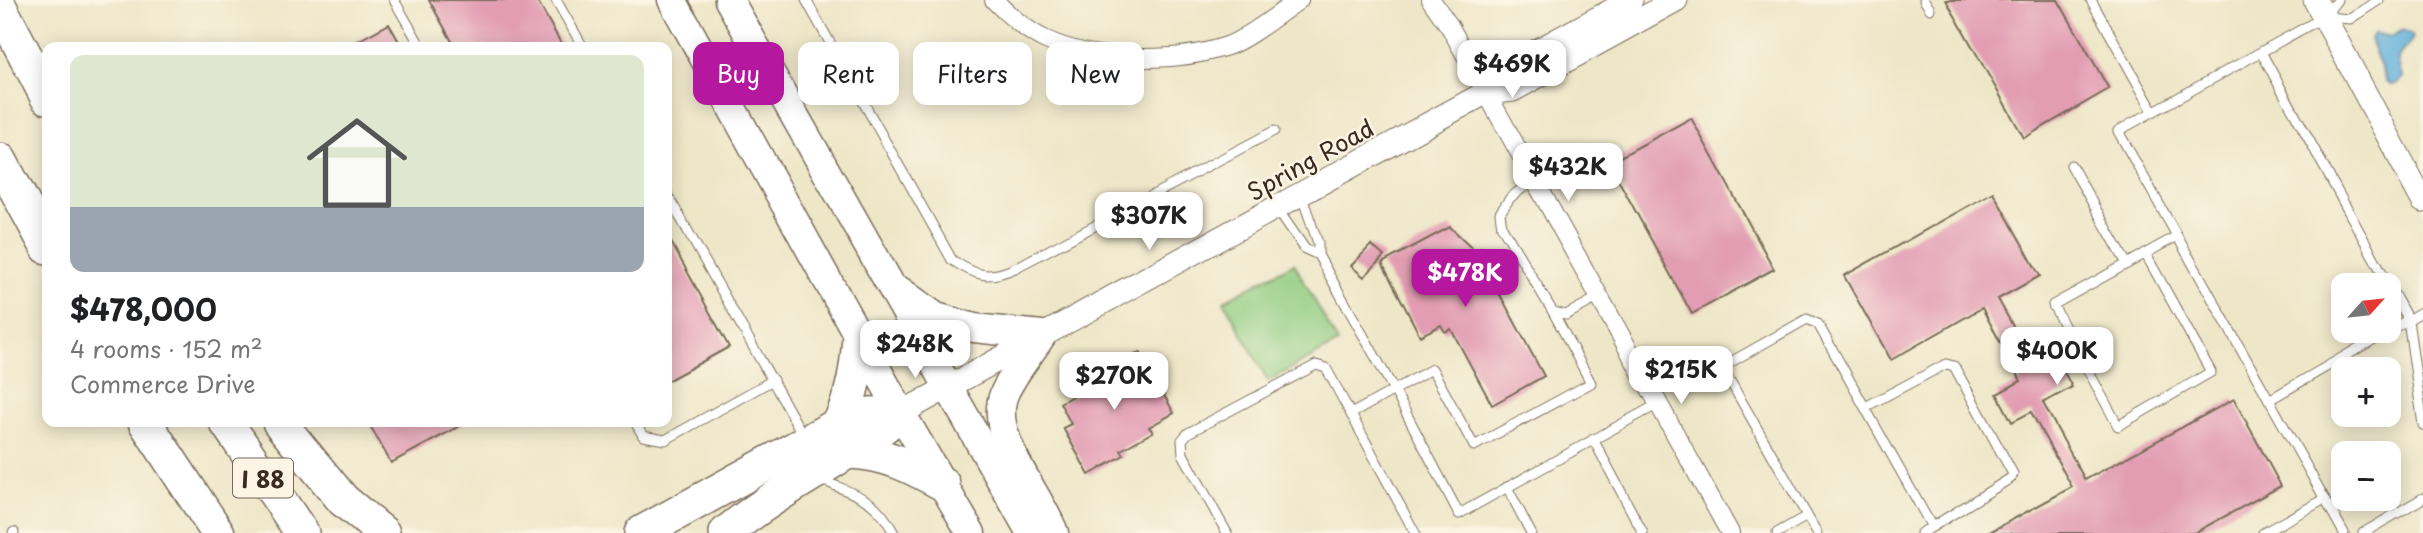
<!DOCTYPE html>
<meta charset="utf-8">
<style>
:root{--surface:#fff;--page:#f2f2f2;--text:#202124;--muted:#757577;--line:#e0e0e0;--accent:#b5179e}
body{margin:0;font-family:"Playpen Sans",sans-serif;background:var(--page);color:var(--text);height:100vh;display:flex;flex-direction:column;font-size:26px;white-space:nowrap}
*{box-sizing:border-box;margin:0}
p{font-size:23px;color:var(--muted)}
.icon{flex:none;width:38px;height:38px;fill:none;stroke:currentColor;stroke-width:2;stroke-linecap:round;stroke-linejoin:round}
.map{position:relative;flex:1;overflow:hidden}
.side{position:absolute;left:42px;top:42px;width:630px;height:385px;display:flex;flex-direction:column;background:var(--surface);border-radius:14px;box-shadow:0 4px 18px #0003}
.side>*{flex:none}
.hud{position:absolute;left:693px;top:42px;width:665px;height:63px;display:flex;gap:14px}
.needle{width:46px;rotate:63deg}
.tools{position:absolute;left:2331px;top:273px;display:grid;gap:14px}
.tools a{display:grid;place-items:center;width:70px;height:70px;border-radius:14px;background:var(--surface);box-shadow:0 4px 18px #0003;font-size:35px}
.price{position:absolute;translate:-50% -60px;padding:0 16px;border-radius:14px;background:#fff;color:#222;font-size:23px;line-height:46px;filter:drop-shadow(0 2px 4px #0008)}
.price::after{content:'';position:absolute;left:50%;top:42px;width:21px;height:16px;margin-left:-10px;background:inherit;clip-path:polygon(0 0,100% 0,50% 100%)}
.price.selected{background:var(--accent);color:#fff}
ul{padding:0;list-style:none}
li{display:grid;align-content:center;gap:14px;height:371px;padding:0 28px}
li+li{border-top:2px solid var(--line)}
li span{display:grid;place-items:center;height:217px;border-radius:14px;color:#555}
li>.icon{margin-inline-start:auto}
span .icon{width:126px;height:126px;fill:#fffc;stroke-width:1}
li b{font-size:30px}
.chip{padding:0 24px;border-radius:14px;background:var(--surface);box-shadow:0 4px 18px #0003;font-size:24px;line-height:63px}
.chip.selected{background:var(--accent);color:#fff}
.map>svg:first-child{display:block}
.green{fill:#8fcc81;stroke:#657b50;stroke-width:2}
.water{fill:#62b0dc;stroke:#4e6d7d;stroke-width:2}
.building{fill:#e29db3}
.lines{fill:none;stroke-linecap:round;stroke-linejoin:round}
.service-casing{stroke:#796c59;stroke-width:11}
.minor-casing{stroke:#796c59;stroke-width:20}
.tertiary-casing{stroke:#796c59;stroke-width:25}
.primary-casing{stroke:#796c59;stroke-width:31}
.motorway-casing{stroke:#796c59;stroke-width:36}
.service{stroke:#fff;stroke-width:9}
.minor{stroke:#fff;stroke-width:18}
.tertiary{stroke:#fff;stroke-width:23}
.primary{stroke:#fff;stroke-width:28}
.motorway{stroke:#fff;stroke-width:33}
.labels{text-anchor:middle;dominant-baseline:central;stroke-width:5;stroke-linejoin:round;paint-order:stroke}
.shield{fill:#fcf5e5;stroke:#75675a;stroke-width:2}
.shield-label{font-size:23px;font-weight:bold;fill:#3b2a1e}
.street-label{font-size:24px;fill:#3b2a1e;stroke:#fcf5e5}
</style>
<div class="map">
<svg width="2423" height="533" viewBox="0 0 2423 533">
<rect width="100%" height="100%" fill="#fcf5e5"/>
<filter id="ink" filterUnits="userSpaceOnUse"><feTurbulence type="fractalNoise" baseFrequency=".0143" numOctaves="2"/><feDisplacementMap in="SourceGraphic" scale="14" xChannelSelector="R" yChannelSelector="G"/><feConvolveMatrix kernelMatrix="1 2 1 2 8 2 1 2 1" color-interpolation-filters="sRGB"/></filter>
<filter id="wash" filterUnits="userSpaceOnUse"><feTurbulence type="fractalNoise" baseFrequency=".00686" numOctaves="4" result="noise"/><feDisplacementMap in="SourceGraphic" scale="28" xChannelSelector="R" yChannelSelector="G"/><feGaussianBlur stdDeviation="1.57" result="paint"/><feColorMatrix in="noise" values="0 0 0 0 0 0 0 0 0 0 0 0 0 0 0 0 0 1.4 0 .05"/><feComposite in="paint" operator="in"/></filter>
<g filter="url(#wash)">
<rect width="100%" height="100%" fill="#ede6c7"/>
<path class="green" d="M 1294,263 L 1338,343 L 1268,381 L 1224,301 Z"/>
<path class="water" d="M 2403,30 L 2413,36 C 2412,47 2398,50 2398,60 C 2398,65 2401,72 2402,77 L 2398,83 L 2392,85 L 2386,81 L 2370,39 L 2375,33 L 2391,37 Z"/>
<g id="blocks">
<g class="building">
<path d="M 429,0 L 537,0 L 563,47 L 455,47 Z"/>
<path d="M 1946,0 L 2058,0 L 2109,89 L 2024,138 Z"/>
<path d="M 389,24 L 402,47 L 347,47 L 365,37 Z"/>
<path d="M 1691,118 L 1774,269 L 1692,314 L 1609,163 Z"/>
<path d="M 1993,192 L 2040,276 L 1998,299 L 2038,372 L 2058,361 L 2072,387 L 2043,403 L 2085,480 L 2234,399 L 2281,486 L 2194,533 L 1988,533 L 2072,487 L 2031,412 L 2012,422 L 1997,394 L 2021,381 L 1982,308 L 1891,360 L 1844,276 Z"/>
<path d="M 1450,227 L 1481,256 L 1489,252 L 1500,273 L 1494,276 L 1501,290 L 1498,291 L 1544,376 L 1492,405 L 1451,329 L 1445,332 L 1441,325 L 1420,336 L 1382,263 Z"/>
<path d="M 667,235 L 729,347 L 667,381 Z"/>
<path d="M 1371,245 L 1384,256 L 1364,277 L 1351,266 Z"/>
<path d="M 1140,352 L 1174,413 L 1149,427 L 1153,432 L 1121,450 L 1124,455 L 1089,475 L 1063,428 L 1071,424 L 1060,403 L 1076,394 L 1073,389 Z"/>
<path d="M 368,422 L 467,422 L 391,463 Z"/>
</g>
</g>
</g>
<g filter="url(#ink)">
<use href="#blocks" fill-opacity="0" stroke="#796c59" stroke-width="2"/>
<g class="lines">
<g class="service-casing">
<g id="service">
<path d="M 394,0 L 421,47"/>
<path d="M 556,0 L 583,47"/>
<path d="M 806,0 L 952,260 C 976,276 989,280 1015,268 L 1274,131"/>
<path d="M 1924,0 L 1930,9"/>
<path d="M 2091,0 L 2153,111"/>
<path d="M 2337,0 L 2324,17 L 2118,131 L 2344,533"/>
<path d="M 2326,17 L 2350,19 L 2379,0"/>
<path d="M 2261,52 L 2408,320 L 2423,425"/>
<path d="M 2071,165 L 2127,264"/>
<path d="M 1533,180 L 1510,198 L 1500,213 L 1502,227 L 1553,312 L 1566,315 L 1599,297"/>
<path d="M 667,194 L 804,437"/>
<path d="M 1301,194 L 1318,243 L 1318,255 L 1394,390 L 1459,514 L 1658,404"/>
<path d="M 1276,207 L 1305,249 L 1318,255"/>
<path d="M 2145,253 L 2211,372 L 2118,426 L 2053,305 L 2177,236"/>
<path d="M 2269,400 L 2423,311"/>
<path d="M 1865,407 L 1946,364 L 1954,366 L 2013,474 L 2011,478 L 1932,527"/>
<path d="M 1351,414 L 1432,369 L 1474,446 L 1591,383 L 1553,312"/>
<path d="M 635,422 L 643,436 L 665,440 L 773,380"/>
<path d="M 1593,439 L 1643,533"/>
<path d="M 821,482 L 827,482 C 860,497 876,499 894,533"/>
<path d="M 1507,487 L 1531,533"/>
<path d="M 13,533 L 14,532"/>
<path d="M 1227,533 L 1183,454 L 1182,440 L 1188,433 L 1316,365 L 1326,368 L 1415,533"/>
<path d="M 1777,533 L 1807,516"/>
<path d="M 1817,533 L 1722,367 L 1807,319 L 1818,324 L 1932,527 L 1921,533"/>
<path d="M 2263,533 L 2325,499"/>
<path d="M 2363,533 L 2423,498"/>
</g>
</g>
<g class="minor-casing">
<g id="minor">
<path d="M 994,0 C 1007,14 1027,31 1044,39 C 1093,63 1176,63 1227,46 C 1246,40 1281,12 1299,0"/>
<path d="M 1431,0 L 1450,27 L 1730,533"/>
</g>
</g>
<g class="tertiary-casing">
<g id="tertiary">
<path d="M 2315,0 L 2423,201"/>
<path d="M 1485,93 L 1500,71 L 1631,0"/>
<path d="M 901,413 L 1485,93 L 1513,90 L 1676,0"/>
</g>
</g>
<g class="primary-casing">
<g id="primary">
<path d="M 672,0 L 901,413 L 971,533"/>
<path d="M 729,0 L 1031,533"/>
<path d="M 900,291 L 936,317 L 974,328 L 1042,335 C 1030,354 1013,373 1004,394 C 987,435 1041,496 1054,533"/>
</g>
</g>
<g class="motorway-casing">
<g id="motorway">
<path d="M 0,7 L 47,97"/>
<path d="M 0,160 L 47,247"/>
<path d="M 145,422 L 218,533"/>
<path d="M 226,422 L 302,533"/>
<path d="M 279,422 L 343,500 L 383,533"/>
<path d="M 839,424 C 853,393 857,370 859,336"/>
<path d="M 850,452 C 888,454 910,466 943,484"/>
<path d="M 641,533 L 839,424 L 869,414 L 901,413"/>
<path d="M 726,533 C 781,487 847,459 901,413"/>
</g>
</g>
<use href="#service" class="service"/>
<use href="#minor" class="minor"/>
<use href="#tertiary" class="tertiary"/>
<use href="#primary" class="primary"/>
<use href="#motorway" class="motorway"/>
</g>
</g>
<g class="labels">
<rect class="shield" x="233" y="458.5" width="60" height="39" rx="5"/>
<g class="shield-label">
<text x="263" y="478">I 88</text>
</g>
<g class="street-label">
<text transform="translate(1310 159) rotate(-29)">Spring Road</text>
</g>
</g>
</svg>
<div class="tools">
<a><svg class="needle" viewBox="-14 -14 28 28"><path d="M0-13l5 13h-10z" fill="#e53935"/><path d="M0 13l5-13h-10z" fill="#757577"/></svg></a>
<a>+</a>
<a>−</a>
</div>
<b class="price" style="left:1512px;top:100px">$469K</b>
<b class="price" style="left:1568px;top:203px">$432K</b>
<b class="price" style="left:1149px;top:252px">$307K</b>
<b class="price selected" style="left:1465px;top:309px">$478K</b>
<b class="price" style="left:915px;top:380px">$248K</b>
<b class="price" style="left:2057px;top:387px">$400K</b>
<b class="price" style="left:1681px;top:406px">$215K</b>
<b class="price" style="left:1114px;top:412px">$270K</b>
<div class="hud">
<a class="chip selected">Buy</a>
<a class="chip">Rent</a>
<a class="chip">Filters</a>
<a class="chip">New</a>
</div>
<section class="side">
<ul>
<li><span style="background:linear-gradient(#dfe7d0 70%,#9aa5b1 0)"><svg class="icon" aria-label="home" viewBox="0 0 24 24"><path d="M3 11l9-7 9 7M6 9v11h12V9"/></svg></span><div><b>$478,000</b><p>4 rooms · 152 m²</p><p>Commerce Drive</p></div></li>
</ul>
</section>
</div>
